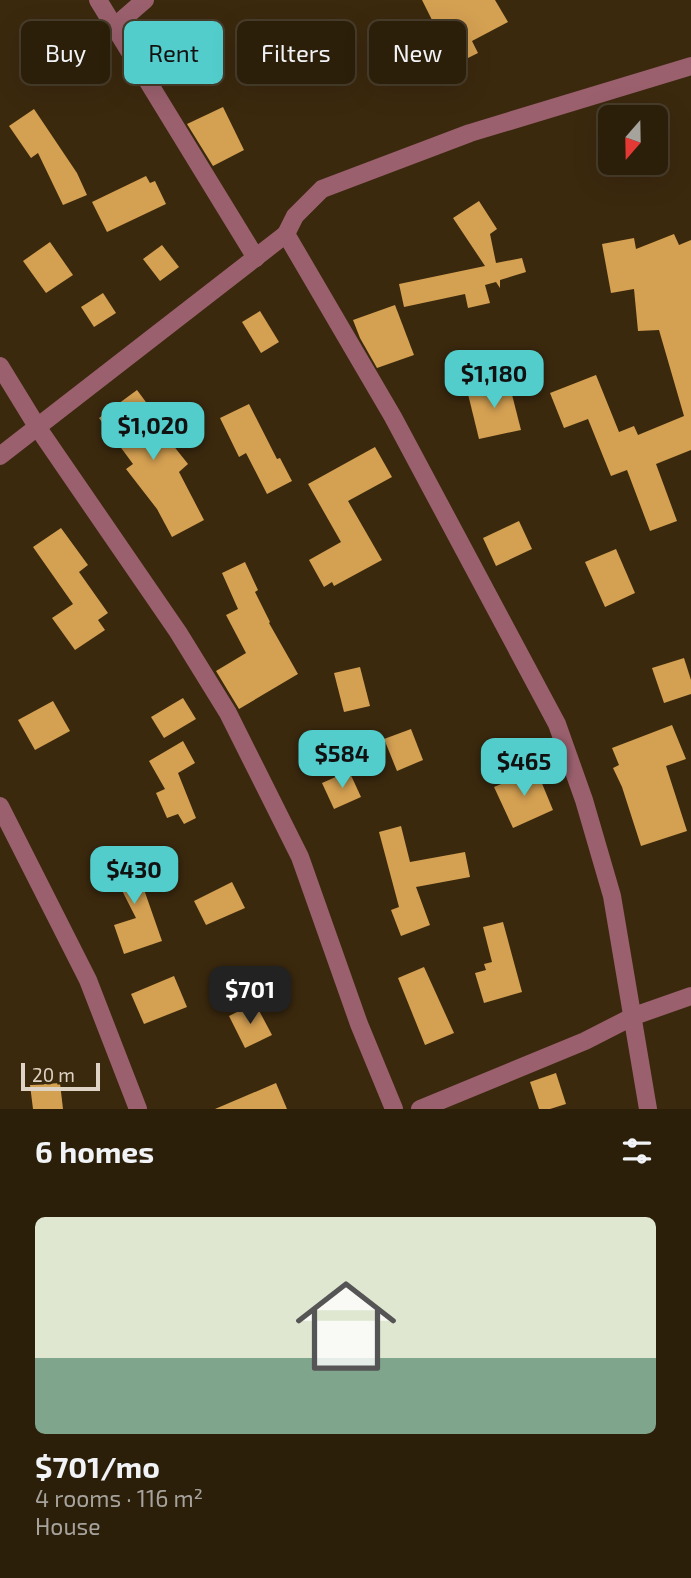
<!DOCTYPE html>
<meta charset="utf-8">
<style>
:root{--surface:#2c1f0a;--page:#342713;--text:#f1f3f6;--muted:#a6a29c;--line:#483d2b;--accent:#52cdcc}
body{margin:0;font-family:"Exo 2",sans-serif;background:var(--page);color:var(--text);height:100vh;display:flex;flex-direction:column;font-size:26px;white-space:nowrap}
*{box-sizing:border-box;margin:0}
p{font-size:23px;color:var(--muted)}
.icon{flex:none;width:38px;height:38px;fill:none;stroke:currentColor;stroke-width:2;stroke-linecap:round;stroke-linejoin:round}
.map{position:relative;height:1109px;overflow:hidden}
.drawer{display:flex;flex-direction:column;background:var(--surface);flex:1}
.drawer>*{flex:none}
.top-card{position:absolute;left:21px;top:21px;width:649px;height:63px;display:flex;gap:14px}
.needle{width:46px;rotate:200deg}
.fabs{position:absolute;left:598px;top:105px;display:grid;gap:14px}
.fabs a{display:grid;place-items:center;width:70px;height:70px;border-radius:10px;background:var(--surface);box-shadow:0 7px 28px #0002,0 0 0 2px var(--line);font-size:35px}
.scale{position:absolute;left:21px;bottom:18px;width:79px;box-sizing:border-box;padding-left:7px;border:4px solid #ded3c4;border-top:0;font-size:19px;line-height:24px;white-space:nowrap;color:#ded3c4;-webkit-text-stroke:5px #3b290e;paint-order:stroke}
.price{position:absolute;translate:-50% -60px;padding:0 16px;border-radius:14px;background:var(--accent);color:#111;font-size:23px;line-height:46px;filter:drop-shadow(0 2px 4px #0008)}
.price::after{content:'';position:absolute;left:50%;top:42px;width:21px;height:16px;margin-left:-10px;background:inherit;clip-path:polygon(0 0,100% 0,50% 100%)}
.price.on{background:#222;color:#fff}
ul{padding:0;list-style:none}
li{display:grid;align-content:center;gap:14px;height:371px;padding:0 35px}
li+li{border-top:2px solid var(--line)}
li span{display:grid;place-items:center;height:217px;border-radius:10px;color:#555}
li>.icon{margin-inline-start:auto}
span .icon{width:126px;height:126px;fill:#fffc;stroke-width:1}
li b{font-size:30px}
h2{display:flex;justify-content:space-between;align-items:center;height:84px;padding:0 35px;font-size:30px}
.pill{padding:0 24px;border-radius:10px;background:var(--surface);box-shadow:0 7px 28px #0002,0 0 0 2px var(--line);font-size:24px;line-height:63px}
.pill.on{background:var(--accent);color:#111}
.map>svg:first-child{display:block}
.building{fill:#d4a052}
.lines{fill:none;stroke-linecap:round;stroke-linejoin:round}
.minor{stroke:#9b606e;stroke-width:18}
</style>
<div class="map">
<svg width="691" height="1109" viewBox="0 0 691 1109">
<rect width="100%" height="100%" fill="#3b290e"/>
<g class="building">
<path d="M 422,0 L 495,0 L 508,22 L 472,41 L 478,53 L 448,68 L 434,41 L 441,38 Z"/>
<path d="M 169,30 L 190,63 L 162,80 L 141,47 Z"/>
<path d="M 223,107 L 244,150 L 213,166 L 187,124 Z"/>
<path d="M 34,109 L 77,173 L 87,195 L 63,205 L 38,153 L 31,158 L 9,126 Z"/>
<path d="M 146,176 L 150,183 L 155,181 L 166,204 L 107,232 L 92,202 Z"/>
<path d="M 479,201 L 497,229 L 490,234 L 496,263 L 522,258 L 526,272 L 500,280 L 500,288 L 496,282 L 485,285 L 490,303 L 468,308 L 465,294 L 404,307 L 399,284 L 485,266 L 453,218 Z"/>
<path d="M 674,234 L 679,245 L 691,240 L 691,450 L 656,464 L 677,521 L 650,531 L 627,470 L 611,476 L 588,419 L 564,428 L 550,393 L 596,375 L 619,432 L 634,426 L 638,435 L 684,416 L 659,330 L 638,331 L 634,289 L 611,293 L 602,244 L 634,238 L 636,249 Z"/>
<path d="M 50,242 L 73,275 L 46,293 L 23,261 Z"/>
<path d="M 162,245 L 179,267 L 160,281 L 143,259 Z"/>
<path d="M 103,293 L 116,313 L 94,327 L 81,307 Z"/>
<path d="M 395,305 L 414,355 L 377,368 L 360,338 L 353,320 Z"/>
<path d="M 260,311 L 279,342 L 261,353 L 242,322 Z"/>
<path d="M 508,379 L 521,430 L 479,439 L 467,390 Z"/>
<path d="M 137,390 L 157,417 L 153,420 L 188,464 L 179,472 L 204,520 L 172,537 L 157,509 L 126,469 L 133,464 L 99,418 Z"/>
<path d="M 249,404 L 277,459 L 280,458 L 292,481 L 267,494 L 246,453 L 239,457 L 220,418 Z"/>
<path d="M 375,447 L 392,477 L 348,501 L 382,560 L 334,586 L 332,582 L 324,587 L 309,560 L 341,542 L 308,484 Z"/>
<path d="M 519,521 L 532,549 L 496,566 L 483,538 Z"/>
<path d="M 61,528 L 88,565 L 79,572 L 108,613 L 98,620 L 105,630 L 75,650 L 52,618 L 73,604 L 33,547 Z"/>
<path d="M 616,549 L 635,593 L 605,607 L 585,562 Z"/>
<path d="M 245,562 L 258,590 L 255,592 L 270,622 L 269,623 L 298,674 L 239,709 L 216,671 L 246,653 L 226,615 L 238,609 L 222,573 Z"/>
<path d="M 684,658 L 691,680 L 691,694 L 664,703 L 652,668 Z"/>
<path d="M 360,667 L 370,706 L 344,712 L 334,673 Z"/>
<path d="M 183,698 L 196,719 L 164,738 L 151,717 Z"/>
<path d="M 53,701 L 70,731 L 35,750 L 18,720 Z"/>
<path d="M 672,725 L 686,759 L 666,766 L 687,831 L 641,846 L 622,787 L 613,768 L 619,765 L 612,748 Z"/>
<path d="M 411,729 L 423,760 L 397,771 L 384,739 Z"/>
<path d="M 183,741 L 195,763 L 178,773 L 196,818 L 184,824 L 178,814 L 167,818 L 156,793 L 165,789 L 149,761 Z"/>
<path d="M 536,769 L 553,810 L 513,828 L 494,787 Z"/>
<path d="M 349,771 L 361,797 L 334,809 L 322,783 Z"/>
<path d="M 401,826 L 410,862 L 465,852 L 470,877 L 416,887 L 430,925 L 401,936 L 391,910 L 399,907 L 379,832 Z"/>
<path d="M 131,851 L 144,876 L 140,878 L 162,941 L 124,954 L 114,925 L 136,918 L 108,863 Z"/>
<path d="M 232,882 L 245,908 L 206,925 L 194,901 Z"/>
<path d="M 503,922 L 522,992 L 484,1003 L 475,973 L 486,970 L 484,964 L 492,962 L 483,927 Z"/>
<path d="M 424,967 L 454,1033 L 425,1045 L 398,978 Z"/>
<path d="M 174,976 L 187,1007 L 144,1024 L 131,994 Z"/>
<path d="M 255,1003 L 272,1035 L 245,1048 L 229,1016 Z"/>
<path d="M 556,1073 L 566,1104 L 550,1109 L 539,1109 L 530,1082 Z"/>
<path d="M 60,1083 L 63,1109 L 33,1109 L 30,1085 Z"/>
<path d="M 276,1083 L 287,1109 L 215,1109 Z"/>
</g>
<g class="lines">
<g class="minor">
<path d="M 98,0 L 256,258"/>
<path d="M 115,26 L 145,0"/>
<path d="M 286,234 L 393,417 L 557,724 L 584,800 L 612,896 L 648,1109"/>
<path d="M 0,366 L 38,428 L 178,632 L 228,713 L 300,857 L 359,1024 L 394,1109"/>
<path d="M 0,456 L 286,234 L 295,216 L 322,189 L 470,133 L 691,66"/>
<path d="M 0,806 L 88,980 L 138,1109"/>
<path d="M 420,1109 L 585,1041 L 634,1016 L 691,996"/>
</g>
</g>
</svg>
<div class="fabs">
<a><svg class="needle" viewBox="-14 -14 28 28"><path d="M0-13l5 13h-10z" fill="#e53935"/><path d="M0 13l5-13h-10z" fill="#a6a29c"/></svg></a>
</div>
<div class="scale">20 m</div>
<b class="price" style="left:494px;top:410px">$1,180</b>
<b class="price" style="left:153px;top:462px">$1,020</b>
<b class="price" style="left:342px;top:790px">$584</b>
<b class="price" style="left:524px;top:798px">$465</b>
<b class="price" style="left:134px;top:906px">$430</b>
<b class="price on" style="left:250px;top:1026px">$701</b>
<div class="top-card">
<a class="pill">Buy</a>
<a class="pill on">Rent</a>
<a class="pill">Filters</a>
<a class="pill">New</a>
</div>
</div>
<section class="drawer">
<h2>6 homes<svg class="icon" aria-label="filters" viewBox="0 0 24 24"><path d="M4 7h16M4 17h16"/><circle cx="9" cy="7" r="2"/><circle cx="15" cy="17" r="2"/></svg></h2>
<ul>
<li><span style="background:linear-gradient(#dfe7d0 65%,#7fa58c 0)"><svg class="icon" aria-label="home" viewBox="0 0 24 24"><path d="M3 11l9-7 9 7M6 9v11h12V9"/></svg></span><div><b>$701/mo</b><p>4 rooms · 116 m²</p><p>House</p></div></li>
</ul>
</section>
